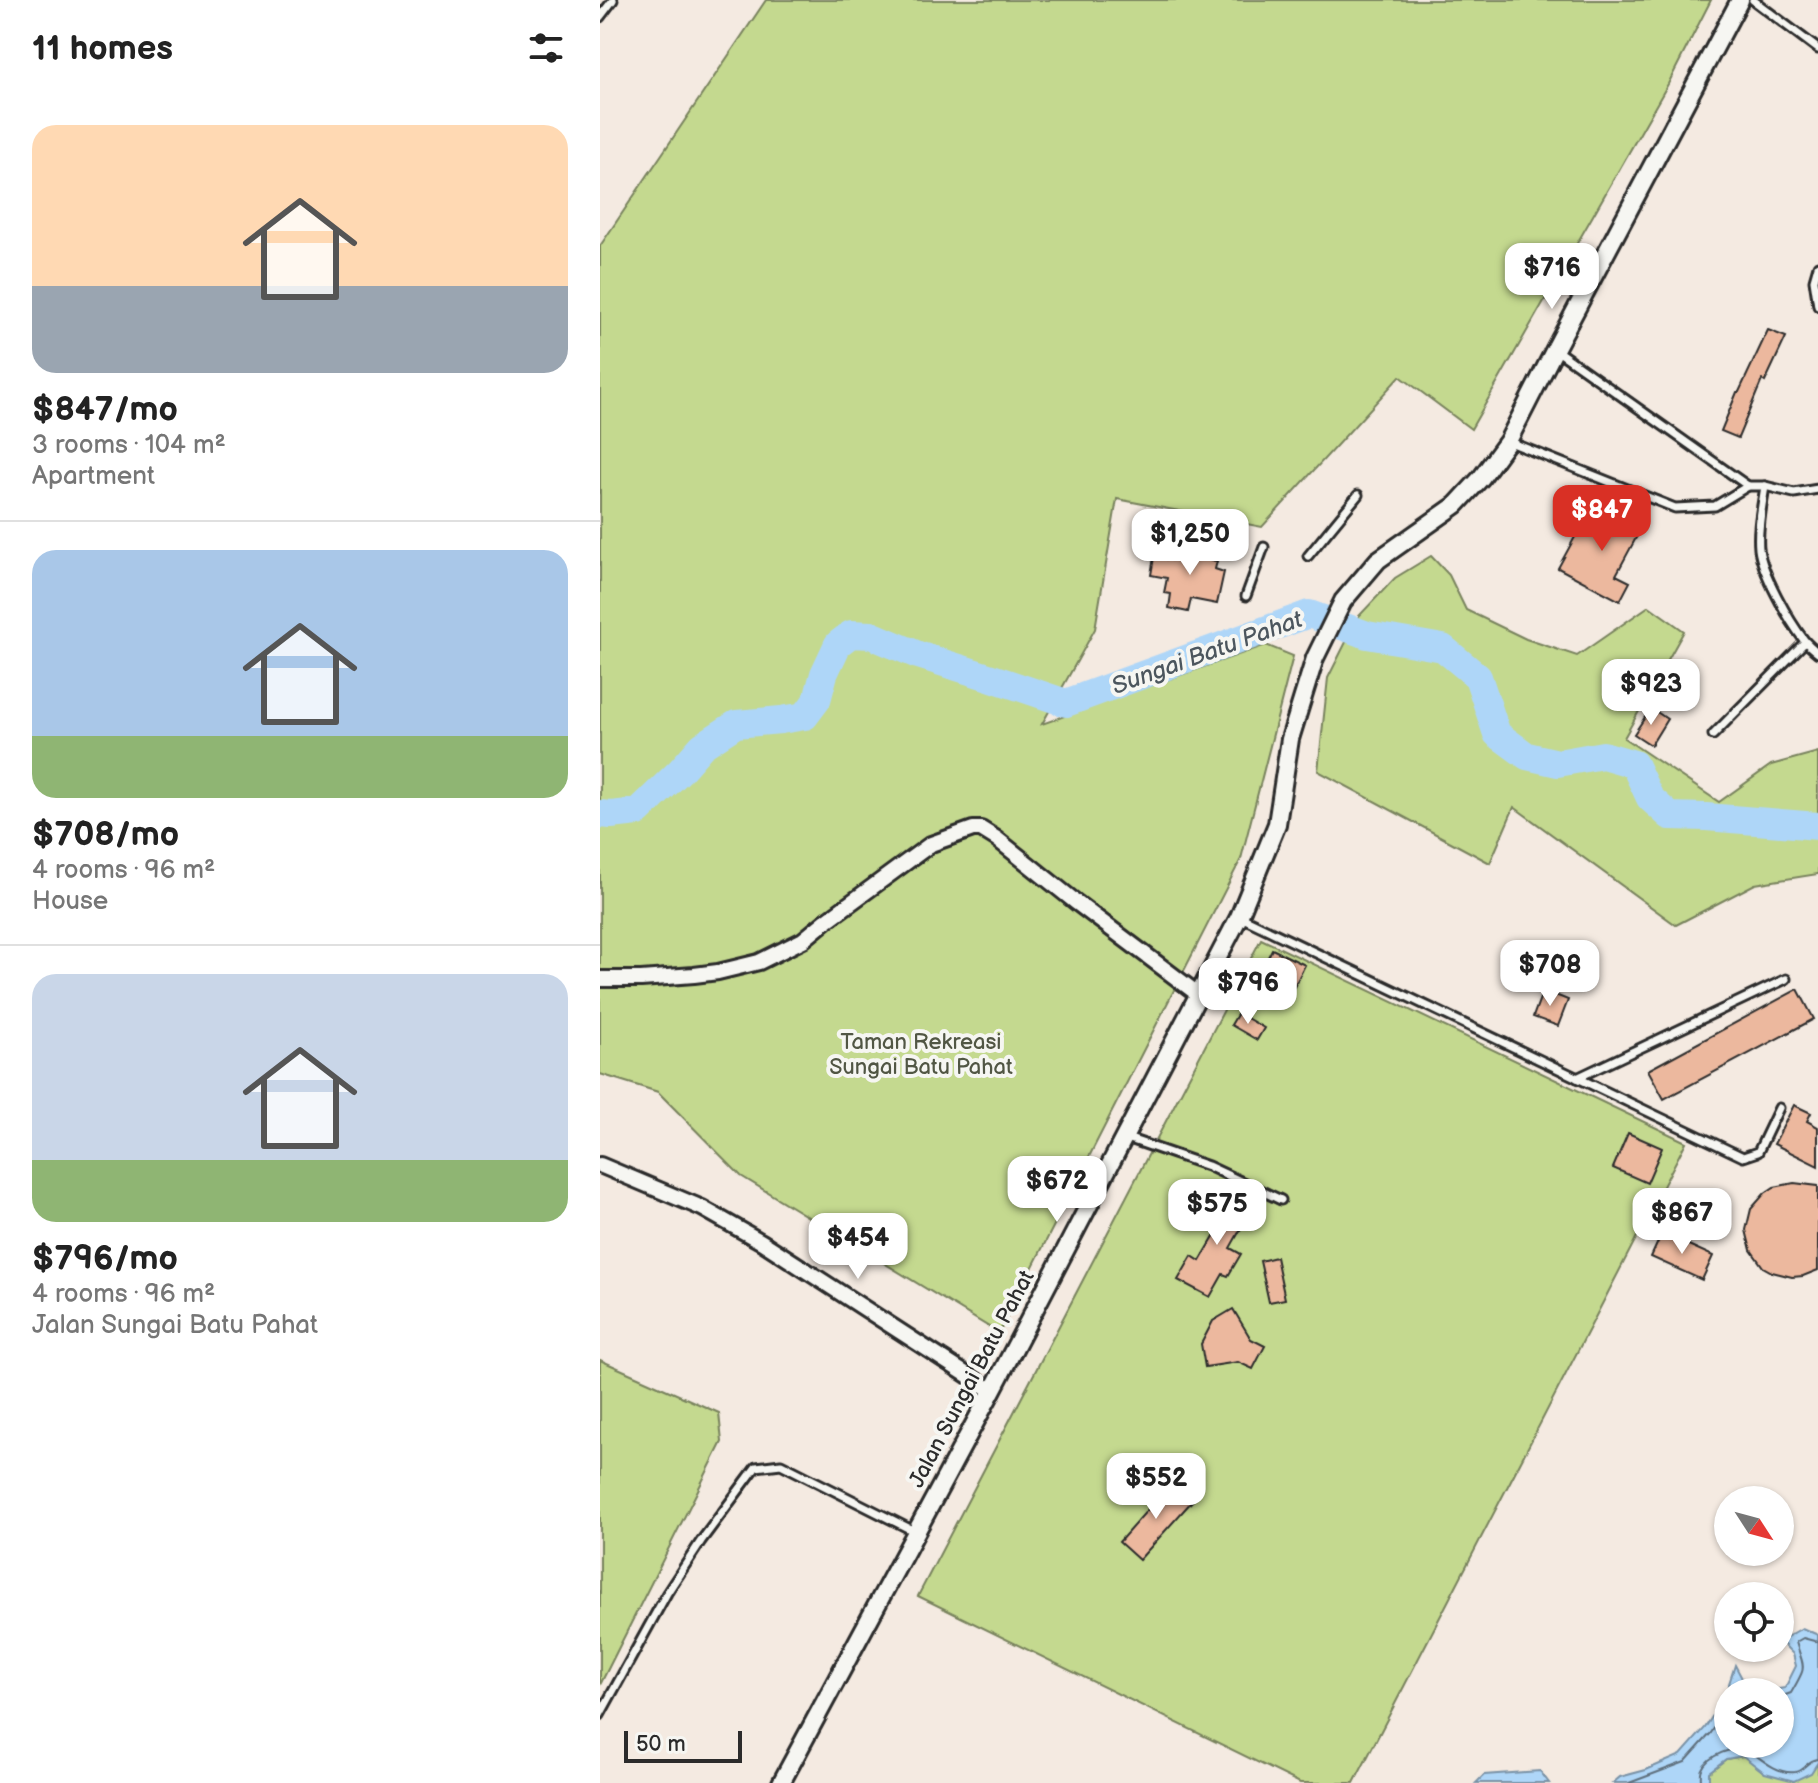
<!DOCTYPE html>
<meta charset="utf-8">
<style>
:root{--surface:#fff;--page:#f2f2f2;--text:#222;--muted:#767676;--line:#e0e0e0;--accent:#d93025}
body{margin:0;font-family:"Balsamiq Sans",sans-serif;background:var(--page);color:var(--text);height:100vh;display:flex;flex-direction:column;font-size:30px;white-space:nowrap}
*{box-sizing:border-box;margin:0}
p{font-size:26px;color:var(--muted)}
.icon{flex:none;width:44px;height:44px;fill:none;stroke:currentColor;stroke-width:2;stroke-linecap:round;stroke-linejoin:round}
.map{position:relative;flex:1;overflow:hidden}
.drawer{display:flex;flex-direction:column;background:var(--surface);width:600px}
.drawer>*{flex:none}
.needle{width:52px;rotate:126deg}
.tools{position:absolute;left:1114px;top:1486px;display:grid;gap:16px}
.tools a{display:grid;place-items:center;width:80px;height:80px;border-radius:50%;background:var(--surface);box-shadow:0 2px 6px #0004;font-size:40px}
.scale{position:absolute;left:24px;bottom:20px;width:118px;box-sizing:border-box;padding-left:8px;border:4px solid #2b2b2b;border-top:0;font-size:22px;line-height:28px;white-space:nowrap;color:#2b2b2b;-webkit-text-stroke:6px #f6f6f2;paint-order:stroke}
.price{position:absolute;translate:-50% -68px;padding:0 18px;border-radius:16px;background:#fff;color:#222;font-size:26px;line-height:52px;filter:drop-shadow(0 2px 4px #0008)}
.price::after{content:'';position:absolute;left:50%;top:48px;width:24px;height:18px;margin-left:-12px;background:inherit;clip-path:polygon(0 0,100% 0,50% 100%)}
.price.on{background:var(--accent);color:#fff}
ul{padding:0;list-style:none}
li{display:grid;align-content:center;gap:16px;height:424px;padding:0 32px}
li+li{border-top:2px solid var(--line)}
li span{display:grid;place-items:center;height:248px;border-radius:24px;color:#555}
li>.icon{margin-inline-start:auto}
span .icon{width:144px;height:144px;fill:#fffc;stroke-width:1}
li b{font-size:34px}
h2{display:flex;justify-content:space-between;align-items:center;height:96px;padding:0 32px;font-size:34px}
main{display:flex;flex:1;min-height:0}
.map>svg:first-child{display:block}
.green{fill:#c4d98f;stroke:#78825d;stroke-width:2}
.water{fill:#aed6f8;stroke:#7a92a6;stroke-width:2;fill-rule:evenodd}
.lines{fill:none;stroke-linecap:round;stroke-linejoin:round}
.shore{stroke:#5f6f7d;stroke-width:2}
.river{stroke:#aed6f8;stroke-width:28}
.building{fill:#ecb89e;stroke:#2b2b2b;stroke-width:2}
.service-casing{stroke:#2b2b2b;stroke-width:13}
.minor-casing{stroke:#2b2b2b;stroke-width:20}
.tertiary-casing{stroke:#2b2b2b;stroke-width:22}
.service{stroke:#f6f6f2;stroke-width:7}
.minor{stroke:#f6f6f2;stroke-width:14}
.tertiary{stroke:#f6f6f2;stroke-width:16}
.labels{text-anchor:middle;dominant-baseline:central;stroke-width:8;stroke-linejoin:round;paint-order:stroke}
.park-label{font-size:22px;fill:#515644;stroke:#f6f6f2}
.street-label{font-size:22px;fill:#2b2b2b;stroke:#f6f6f2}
.water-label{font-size:24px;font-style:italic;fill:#4c565e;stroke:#f6f6f2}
</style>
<main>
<section class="drawer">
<h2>11 homes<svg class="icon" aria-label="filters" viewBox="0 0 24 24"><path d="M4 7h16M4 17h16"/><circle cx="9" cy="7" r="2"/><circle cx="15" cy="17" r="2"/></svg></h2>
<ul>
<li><span style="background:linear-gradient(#ffd9b3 65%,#9aa5b1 0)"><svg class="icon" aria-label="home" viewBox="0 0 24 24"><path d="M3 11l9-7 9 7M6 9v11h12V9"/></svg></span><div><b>$847/mo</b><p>3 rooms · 104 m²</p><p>Apartment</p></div></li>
<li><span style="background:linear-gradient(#a9c7e8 75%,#8fb573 0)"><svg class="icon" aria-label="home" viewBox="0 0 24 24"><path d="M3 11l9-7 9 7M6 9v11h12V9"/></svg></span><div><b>$708/mo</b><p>4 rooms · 96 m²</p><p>House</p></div></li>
<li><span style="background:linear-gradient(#c9d6e8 75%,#8fb573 0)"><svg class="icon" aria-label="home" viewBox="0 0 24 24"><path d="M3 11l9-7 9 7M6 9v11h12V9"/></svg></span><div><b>$796/mo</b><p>4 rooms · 96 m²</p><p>Jalan Sungai Batu Pahat</p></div></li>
</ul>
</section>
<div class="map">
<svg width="1218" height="1783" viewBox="0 0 1218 1783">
<rect width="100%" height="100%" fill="#f4eae1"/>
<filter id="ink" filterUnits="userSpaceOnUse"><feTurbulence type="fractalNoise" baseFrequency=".0125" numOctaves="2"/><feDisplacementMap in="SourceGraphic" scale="16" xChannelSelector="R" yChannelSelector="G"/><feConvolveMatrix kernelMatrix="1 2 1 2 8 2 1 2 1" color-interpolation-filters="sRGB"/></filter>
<g filter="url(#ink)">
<g class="green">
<path d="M 166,0 L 1111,0 L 1068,84 L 871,429 L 800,376 L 662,527 L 517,499 L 495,629 L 442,724 L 666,645 L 693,656 L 641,859 L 399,1333 L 141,1176 L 58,1092 L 0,1074 L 0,246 Z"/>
<path d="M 831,556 L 849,575 L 866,610 L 926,639 L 977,656 L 1049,606 L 1084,631 L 1024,738 L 1119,802 L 1171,765 L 1218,752 L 1218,874 L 1155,884 L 1076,925 L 914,807 L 890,863 L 718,771 L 728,678 L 759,616 L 795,578 Z"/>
<path d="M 661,939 L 1086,1142 L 754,1783 L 700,1783 L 318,1596 Z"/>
<path d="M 0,1360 L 119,1413 L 122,1442 L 0,1685 Z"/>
<path d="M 1144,1756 L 1165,1773 L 1210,1773 L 1218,1762 L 1218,1783 L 1109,1783 L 1109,1772 L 1126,1759 Z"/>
</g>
<g class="water">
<path d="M 1202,1628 L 1218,1635 L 1218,1762 L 1211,1773 L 1194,1781 L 1165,1773 L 1143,1756 L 1126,1759 L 1109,1772 L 1109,1783 L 1013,1783 L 1020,1777 L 1046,1770 L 1081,1755 L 1105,1728 L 1125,1696 L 1135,1665 L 1145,1684 L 1166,1691 L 1185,1688 L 1196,1666 L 1193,1654 L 1180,1641 ZM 1128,1692 L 1180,1692 L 1180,1744 L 1128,1744 Z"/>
<path d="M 940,1771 L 949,1783 L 876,1783 L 884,1775 Z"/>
</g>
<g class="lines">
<g class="shore">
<path d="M 1180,1697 L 1191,1693 C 1208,1664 1204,1670 1196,1642 L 1203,1638 L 1218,1642"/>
<path d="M 1029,1783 L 1085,1762 L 1111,1733 L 1128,1707"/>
<path d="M 1101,1783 C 1101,1779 1100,1772 1102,1769 C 1109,1754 1132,1748 1146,1748 C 1159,1757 1177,1775 1195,1772 C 1205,1770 1207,1760 1218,1759"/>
</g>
<path class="river" d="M 0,814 L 11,815 L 38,812 L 80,771 L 102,746 L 136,724 L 181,720 L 205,716 L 217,700 L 224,674 L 238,644 L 251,634 L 271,635 L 318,655 L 392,678 L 466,703 L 709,614 L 767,635 L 843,648 L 878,677 L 897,734 L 927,756 L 958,763 L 1003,755 L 1034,764 L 1050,798 L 1070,816 L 1106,817 L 1218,826"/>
</g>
<g class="building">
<path d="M 1168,330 L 1186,337 L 1165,382 L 1162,380 L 1138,438 L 1121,431 L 1137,392 L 1139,392 Z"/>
<path d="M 1020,510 L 1044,523 L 1016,575 L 1030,582 L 1020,601 L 958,568 L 987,515 L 1011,528 Z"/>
<path d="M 588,545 L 611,549 L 609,560 L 617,561 L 615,569 L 624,572 L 617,604 L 591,599 L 588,612 L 569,608 L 571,594 L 564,593 L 567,578 L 551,575 L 554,557 L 571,560 L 572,552 L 586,555 Z"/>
<path d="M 1051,708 L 1067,719 L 1051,745 L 1034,734 Z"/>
<path d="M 672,949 L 705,965 L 684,1007 L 651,991 Z"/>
<path d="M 1198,989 L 1214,1019 L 1064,1099 L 1048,1070 Z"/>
<path d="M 943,990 L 968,1000 L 958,1026 L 933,1017 Z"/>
<path d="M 638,1013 L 664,1028 L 657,1040 L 631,1025 Z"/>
<path d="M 1194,1105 L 1211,1113 L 1207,1121 L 1218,1127 L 1218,1166 L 1174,1144 Z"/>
<path d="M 1028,1133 L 1062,1148 L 1047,1183 L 1013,1168 Z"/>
<path d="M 1194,1183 L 1218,1186 L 1218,1270 L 1203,1276 L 1192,1277 L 1172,1272 L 1163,1267 L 1151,1250 L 1146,1230 L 1151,1209 L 1165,1193 L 1174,1187 Z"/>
<path d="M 631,1184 L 642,1190 L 633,1210 L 647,1218 L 630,1248 L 641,1254 L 628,1276 L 623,1274 L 610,1297 L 578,1280 L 592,1256 L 600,1261 L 617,1232 L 607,1226 Z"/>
<path d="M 1062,1233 L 1113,1256 L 1102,1280 L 1051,1257 Z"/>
<path d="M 676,1257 L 685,1299 L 669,1302 L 660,1261 Z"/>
<path d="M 633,1309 L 651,1339 L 665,1346 L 653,1369 L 638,1362 L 605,1367 L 601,1344 L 613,1321 Z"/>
<path d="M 572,1482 L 593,1500 L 539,1560 L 519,1542 Z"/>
</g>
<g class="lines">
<g class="service-casing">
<g id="service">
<path d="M 1153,0 L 1218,49"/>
<path d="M 0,17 L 13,0"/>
<path d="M 1218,266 L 1214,280 L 1218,306"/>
<path d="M 956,350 L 1148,486 L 1165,486 L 1194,493 L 1218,489"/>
<path d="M 910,442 L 1075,508 L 1115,506 L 1148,486"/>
<path d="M 1165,486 C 1162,507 1157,528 1159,549 C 1162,573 1189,621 1204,640 C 1208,645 1213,649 1218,653"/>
<path d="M 708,556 L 758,495"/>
<path d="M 646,596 L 664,547"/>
<path d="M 1113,735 L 1205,642"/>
<path d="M 641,917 L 1143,1157 L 1158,1152 L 1179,1108"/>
<path d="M 977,1078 L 1186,979"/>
<path d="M 524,1137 L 608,1166 L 681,1200"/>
<path d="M 0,1715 L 67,1593 L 101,1541 L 156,1467 L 181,1464 L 314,1531"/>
</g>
</g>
<g class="minor-casing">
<g id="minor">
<path d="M 0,979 L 41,979 L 94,975 L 118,972 L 159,962 L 203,940 L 226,921 L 331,844 L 373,829 L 381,829 L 397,839 L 477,903 L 599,995"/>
<path d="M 0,1165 L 102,1208 L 162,1242 L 392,1391"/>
</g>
</g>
<g class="tertiary-casing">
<path id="tertiary" d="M 181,1783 L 392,1391 L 639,917 L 677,824 L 690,739 L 715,658 L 743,601 L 778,560 L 856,505 L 881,478 L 908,441 L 955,349 L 1140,0"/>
</g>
<use href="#service" class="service"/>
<use href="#minor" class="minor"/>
<use href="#tertiary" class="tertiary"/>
</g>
</g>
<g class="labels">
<g class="park-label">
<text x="321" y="1042">Taman Rekreasi<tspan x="321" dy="25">Sungai Batu Pahat</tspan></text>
</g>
<g class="street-label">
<text transform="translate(372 1379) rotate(-62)">Jalan Sungai Batu Pahat</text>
</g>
<g class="water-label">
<text transform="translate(607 653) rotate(-20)">Sungai Batu Pahat</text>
</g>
</g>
</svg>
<div class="tools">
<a><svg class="needle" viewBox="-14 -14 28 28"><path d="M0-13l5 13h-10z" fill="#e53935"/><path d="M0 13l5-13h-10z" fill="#767676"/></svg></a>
<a><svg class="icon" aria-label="locate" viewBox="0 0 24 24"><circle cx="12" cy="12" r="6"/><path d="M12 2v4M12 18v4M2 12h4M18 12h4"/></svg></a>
<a><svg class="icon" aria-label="layers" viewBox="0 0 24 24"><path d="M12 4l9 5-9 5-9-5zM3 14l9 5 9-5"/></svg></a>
</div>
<div class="scale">50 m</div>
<b class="price" style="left:952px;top:311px">$716</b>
<b class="price on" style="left:1002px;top:553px">$847</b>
<b class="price" style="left:590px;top:577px">$1,250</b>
<b class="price" style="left:1051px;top:727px">$923</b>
<b class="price" style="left:950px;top:1008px">$708</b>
<b class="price" style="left:648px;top:1026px">$796</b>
<b class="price" style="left:457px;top:1224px">$672</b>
<b class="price" style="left:617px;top:1247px">$575</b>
<b class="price" style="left:1082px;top:1256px">$867</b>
<b class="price" style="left:258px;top:1281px">$454</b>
<b class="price" style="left:556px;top:1521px">$552</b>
</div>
</main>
